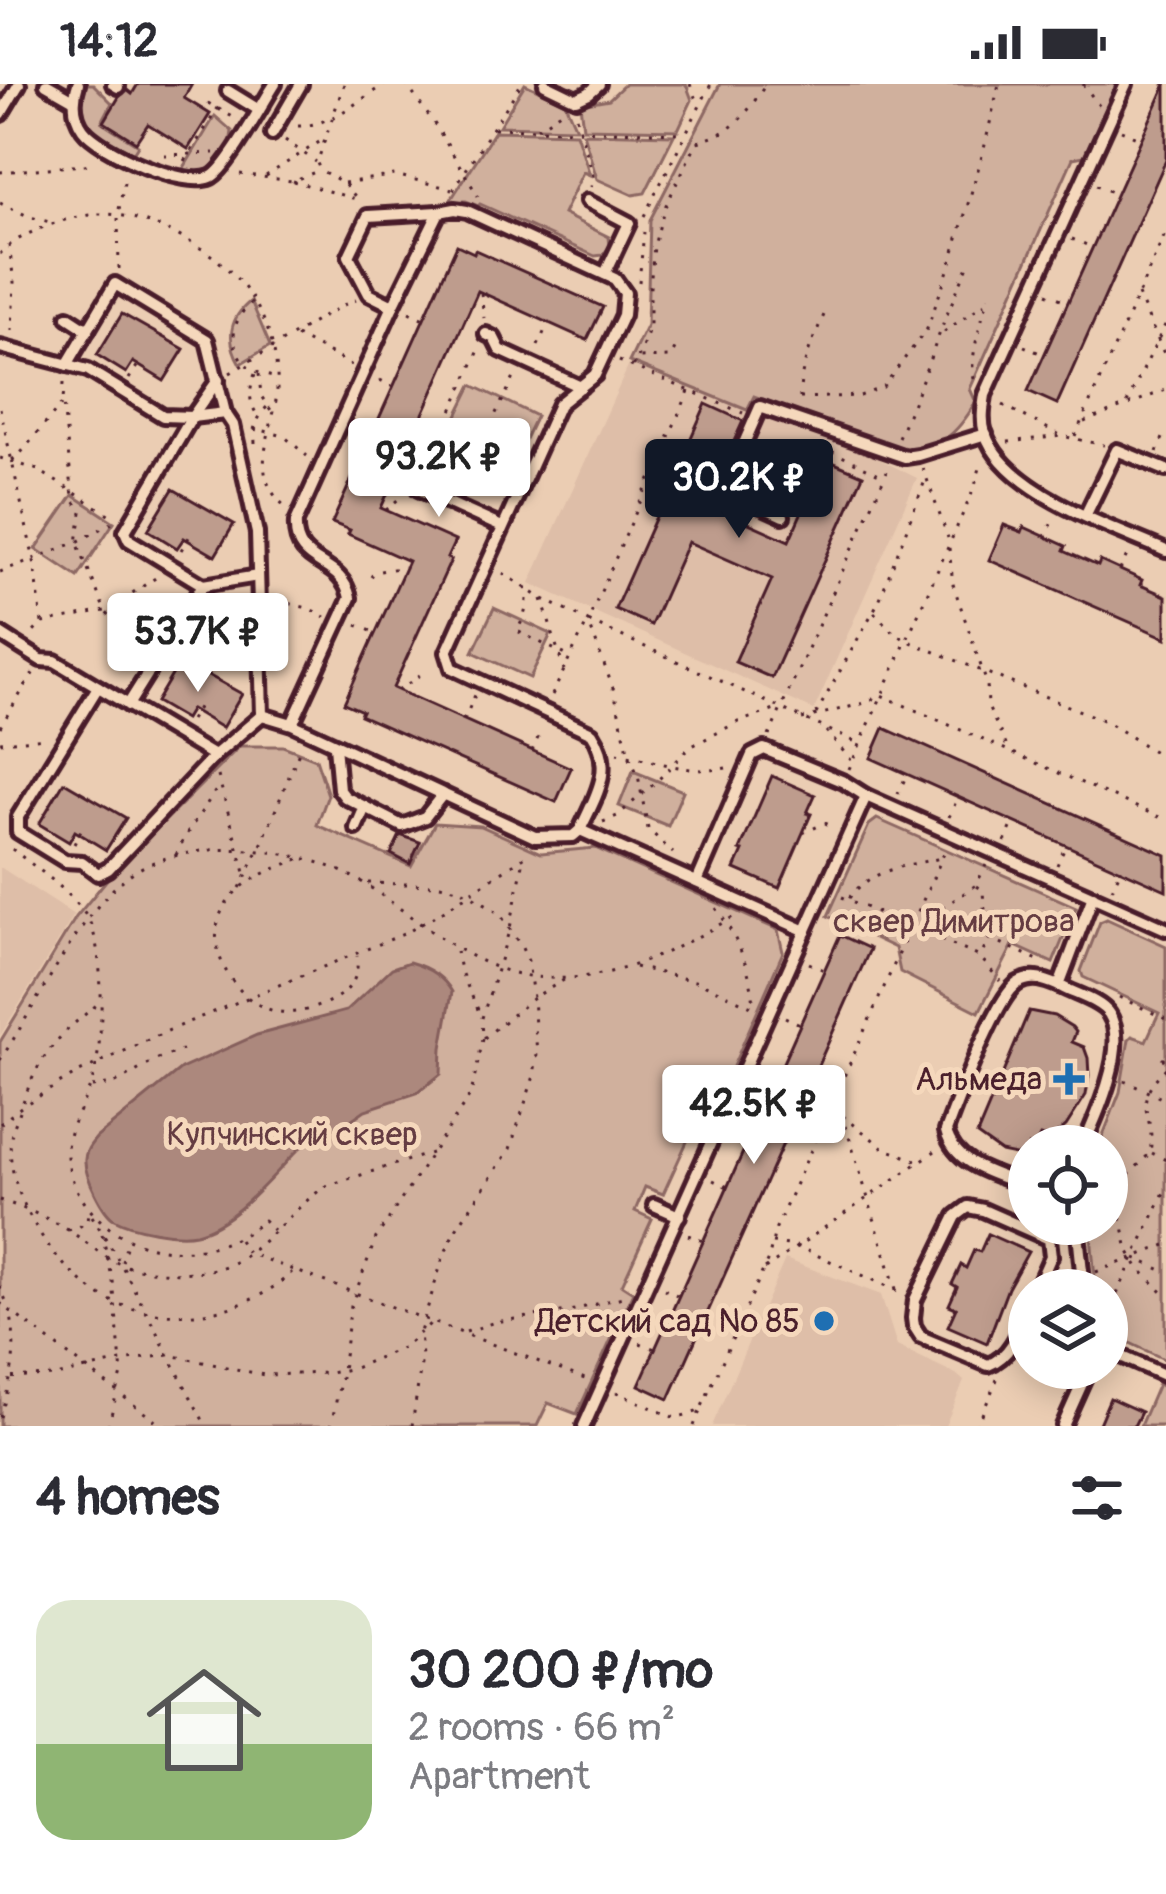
<!DOCTYPE html>
<meta charset="utf-8">
<style>
:root{--surface:#fff;--page:#f7f7f7;--text:#2b2b33;--muted:#7c7c81;--accent:#111827}
body{margin:0;font-family:Pangolin,sans-serif;background:var(--page);color:var(--text);height:100vh;display:flex;flex-direction:column;font-size:45px;white-space:nowrap}
*{box-sizing:border-box;margin:0}
p{font-size:39px;color:var(--muted)}
.icon{flex:none;width:66px;height:66px;fill:none;stroke:currentColor;stroke-width:2;stroke-linecap:round;stroke-linejoin:round}
.map{position:relative;height:1342px;overflow:hidden}
.details{display:flex;flex-direction:column;background:var(--surface);flex:1}
.details>*{flex:none}
.buttons{position:absolute;left:1008px;top:1041px;display:grid;gap:24px}
.buttons a{display:grid;place-items:center;width:120px;height:120px;border-radius:50%;background:var(--surface);box-shadow:0 6px 30px #0003;font-size:60px}
.price{position:absolute;translate:-50% -102px;padding:0 27px;border-radius:12px;background:#fff;color:#222;font-size:39px;line-height:78px;filter:drop-shadow(0 3px 6px #0008)}
.price::after{content:'';position:absolute;left:50%;top:72px;width:36px;height:27px;margin-left:-18px;background:inherit;clip-path:polygon(0 0,100% 0,50% 100%)}
.price.on{background:var(--accent);color:#fff}
ul{padding:0;list-style:none}
li{display:flex;align-items:center;gap:36px;height:300px;padding:0 36px}
li span{display:grid;place-items:center;flex:none;width:336px;height:240px;border-radius:36px;color:#555}
li>.icon{margin-inline-start:auto}
span .icon{width:144px;height:144px;fill:#fffc;stroke-width:1}
li b{font-size:51px}
h2{display:flex;justify-content:space-between;align-items:center;height:144px;padding:0 36px;font-size:51px}
.status{display:flex;justify-content:space-between;align-items:center;height:84px;padding:0 60px;background:var(--surface);direction:ltr}
.status svg{height:33px;fill:currentColor}
.map>svg:first-child{display:block}
.built{fill:#debea8}
.green{fill:#d0b09d;stroke:#8d6864;stroke-width:3}
.water{fill:#ac887d;stroke:#855e5c;stroke-width:3}
.building{fill:#be9c8d;stroke:#4a1f2b;stroke-width:3}
.lines{fill:none;stroke-linecap:round;stroke-linejoin:round}
.lane-casing{stroke:#4a1f2b;stroke-width:20}
.path{stroke:#4a1f2b;stroke-width:3;stroke-dasharray:3 9;stroke-linecap:butt}
.lane{stroke:#f5d8bc;stroke-width:10}
.poi-dot{fill:#1f6fb2;stroke:#f5d8bc;stroke-width:4.5}
.labels{text-anchor:middle;dominant-baseline:central;stroke-width:10;stroke-linejoin:round;paint-order:stroke}
.park-label{font-size:33px;fill:#653c42;stroke:#f5d8bc}
.poi-label{font-size:33px;fill:#4a1f2b;stroke:#f5d8bc;text-anchor:end}
</style>
<div class="status"><b>14:12</b><svg viewBox="0 0 49 12"><path d="M0 12V9h3v3zM5 12V6h3v6zM10 12V3h3v9zM15 12V0h3v12zM26 1h20v11H26zM47 4h2v5h-2z"/></svg></div>
<div class="map">
<svg width="1166" height="1342" viewBox="0 0 1166 1342">
<rect width="100%" height="100%" fill="#ebcdb3"/>
<filter id="ink" filterUnits="userSpaceOnUse"><feTurbulence type="fractalNoise" baseFrequency=".00833" numOctaves="2"/><feDisplacementMap in="SourceGraphic" scale="24" xChannelSelector="R" yChannelSelector="G"/><feConvolveMatrix kernelMatrix="1 2 1 2 8 2 1 2 1" color-interpolation-filters="sRGB"/></filter>
<g filter="url(#ink)">
<g class="built">
<path d="M 720,0 L 919,278 L 877,374 L 917,394 L 814,626 L 530,499 L 647,241 L 650,136 Z"/>
<path d="M 0,783 L 74,831 L 0,952 Z"/>
<path d="M 785,1175 L 881,1211 L 897,1262 L 956,1290 L 964,1297 L 945,1342 L 712,1342 Z"/>
</g>
<g class="green">
<path d="M 87,0 L 93,0 L 112,19 L 102,38 L 138,61 L 133,69 C 102,51 70,42 87,0 Z"/>
<path d="M 525,0 L 565,19 L 576,44 L 499,42 Z"/>
<path d="M 625,0 L 686,0 L 692,16 L 678,46 L 583,44 L 580,20 L 609,15 Z"/>
<path d="M 720,0 L 1117,0 L 1084,72 L 1073,74 L 970,305 L 976,318 C 957,350 942,365 902,364 L 754,312 L 747,326 L 629,278 L 647,241 L 650,136 Z"/>
<path d="M 215,32 L 232,47 C 229,77 212,92 182,87 Z"/>
<path d="M 495,47 L 576,49 L 590,91 L 583,88 L 563,130 L 609,153 L 610,162 L 603,171 L 595,172 L 480,120 L 478,122 L 466,117 L 450,117 Z"/>
<path d="M 583,49 L 674,51 L 645,109 L 633,111 L 597,95 Z"/>
<path d="M 251,217 L 270,262 L 240,280 C 226,256 229,234 251,217 Z"/>
<path d="M 472,301 L 536,332 L 505,397 L 440,366 Z"/>
<path d="M 73,411 L 114,438 L 78,493 L 36,465 Z"/>
<path d="M 494,524 L 551,550 L 530,594 L 473,568 Z"/>
<path d="M 240,662 L 283,662 L 316,675 L 328,711 L 317,741 L 411,782 L 435,739 L 481,742 L 541,769 L 595,764 L 778,846 L 783,868 L 717,1019 L 706,1016 L 663,1110 L 645,1103 L 635,1127 L 652,1135 L 622,1201 L 633,1208 L 577,1330 L 548,1319 L 537,1342 L 0,1342 L 0,958 L 76,833 L 109,793 Z"/>
<path d="M 633,687 L 683,707 L 668,742 L 619,722 Z"/>
<path d="M 877,735 L 1076,823 L 1053,879 L 1013,861 L 979,928 L 900,888 L 895,864 L 828,832 L 869,741 Z"/>
<path d="M 1107,835 L 1166,862 L 1166,1276 L 1107,1248 L 1107,1206 L 1096,1206 L 1090,1140 L 1107,1140 L 1107,1062 L 1099,1062 L 1120,1008 L 1129,955 L 1132,952 L 1146,957 L 1159,929 L 1083,893 L 1081,887 L 1100,838 Z"/>
<path d="M 1158,1300 L 1166,1304 L 1166,1342 L 1140,1342 Z"/>
</g>
<path class="water" d="M 409,878 C 427,883 443,892 452,908 L 442,964 L 441,990 L 417,1009 L 365,1026 L 331,1050 L 317,1051 L 303,1061 C 274,1089 236,1140 196,1149 C 176,1153 132,1145 114,1135 C 102,1128 85,1091 85,1078 C 84,1068 91,1060 97,1053 L 181,985 L 257,951 L 346,927 L 392,884 Z"/>
<g class="building">
<path d="M 138,0 L 192,0 L 184,14 L 210,30 L 188,65 L 148,40 L 136,58 L 104,38 L 119,13 L 127,6 L 132,10 Z"/>
<path d="M 1166,0 L 1166,76 L 1057,320 L 1028,307 Z"/>
<path d="M 457,161 L 474,169 L 475,166 L 603,223 L 587,256 L 478,207 L 381,424 L 455,457 L 447,474 L 451,476 L 393,604 L 571,684 L 556,718 L 360,631 L 362,627 L 344,619 L 408,477 L 348,450 L 350,446 L 332,439 Z"/>
<path d="M 122,230 L 184,265 L 164,297 L 133,278 L 126,289 L 97,271 Z"/>
<path d="M 706,320 L 743,337 L 706,420 L 789,457 L 825,375 L 863,391 L 772,594 L 735,578 L 772,495 L 688,458 L 651,541 L 615,525 Z"/>
<path d="M 173,405 L 234,440 L 215,472 L 184,454 L 177,464 L 148,446 Z"/>
<path d="M 1004,441 L 1022,448 L 1024,443 L 1066,462 L 1064,467 L 1098,482 L 1100,477 L 1142,496 L 1140,501 L 1166,512 L 1166,554 L 989,476 Z"/>
<path d="M 181,576 L 242,610 L 222,644 L 191,625 L 185,635 L 156,618 Z"/>
<path d="M 884,644 L 1166,771 L 1166,806 L 871,674 Z"/>
<path d="M 772,692 L 815,711 L 807,729 L 811,730 L 779,804 L 735,785 L 743,767 L 740,766 Z"/>
<path d="M 64,698 L 126,734 L 106,766 L 75,747 L 69,758 L 39,740 Z"/>
<path d="M 400,751 L 420,758 L 410,780 L 391,770 Z"/>
<path d="M 840,851 L 870,865 L 669,1315 L 639,1301 Z"/>
<path d="M 1029,927 L 1054,932 L 1072,943 L 1076,948 L 1072,958 L 1084,963 L 1088,974 L 1089,992 L 1086,1011 L 1066,1042 L 1050,1055 L 1040,1052 L 1035,1062 L 1029,1062 L 1025,1073 L 1001,1068 L 977,1051 Z"/>
<path d="M 988,1150 L 1028,1168 L 1008,1204 L 987,1259 L 948,1242 L 956,1224 L 949,1221 L 957,1203 L 952,1200 L 961,1181 L 966,1184 L 974,1166 L 980,1168 Z"/>
<path d="M 1110,1314 L 1141,1328 L 1134,1342 L 1098,1342 Z"/>
</g>
<g class="lines">
<g class="lane-casing">
<g id="lane">
<path d="M 46,0 L 74,16"/>
<path d="M 78,0 C 73,15 73,31 83,45 C 99,67 184,105 211,93 C 227,86 263,18 275,0"/>
<path d="M 113,0 L 118,3"/>
<path d="M 545,0 L 576,15 L 589,9 L 599,0"/>
<path d="M 1126,0 L 985,311 C 983,324 981,337 985,349 C 1005,409 1113,443 1166,467"/>
<path d="M 228,7 L 259,26"/>
<path d="M 1,30 L 19,0"/>
<path d="M 272,50 L 301,0"/>
<path d="M 587,117 L 629,139 L 605,190"/>
<path d="M 393,222 L 369,210 L 349,172 L 368,132 L 439,128"/>
<path d="M 68,233 L 88,246"/>
<path d="M 486,250 L 494,254 L 500,266 L 581,303"/>
<path d="M 0,263 L 88,286 L 163,332 L 192,333 L 225,329"/>
<path d="M 67,281 L 115,200 L 207,256 L 225,329 L 233,341 L 257,449 L 262,631"/>
<path d="M 418,405 L 502,443"/>
<path d="M 1086,430 L 1117,366 L 1166,386"/>
<path d="M 783,432 L 724,405 L 760,323 L 905,373 L 918,371 L 986,350"/>
<path d="M 203,501 L 258,492"/>
<path d="M 0,550 L 41,576 L 55,577 L 214,672"/>
<path d="M 98,603 L 18,733 L 18,748 L 65,777 L 82,778 L 98,790 L 108,785 L 214,672 L 262,631 L 292,640 L 535,753 L 573,752 L 580,746 C 596,712 615,684 592,649 L 452,584 L 447,568 L 559,320 L 595,291 L 623,231 L 625,209 L 615,195 L 467,127 L 455,125 L 439,128 L 393,222 L 296,438 C 293,485 342,473 350,514 L 292,640"/>
<path d="M 128,621 L 203,501 L 129,456 L 125,447 L 192,333 L 218,296"/>
<path d="M 335,662 L 339,705 L 345,713 L 402,742 L 425,733 L 443,710"/>
<path d="M 356,744 L 365,723"/>
<path d="M 580,746 L 806,847"/>
<path d="M 697,798 L 752,671 L 764,665 L 844,698 L 866,712 L 1166,845"/>
<path d="M 1059,902 L 1093,812"/>
<path d="M 1029,1103 C 999,1091 955,1083 946,1047 C 957,1018 995,914 1018,899 C 1033,890 1047,897 1062,903 C 1075,910 1101,917 1109,930 C 1129,961 1097,1032 1083,1062"/>
<path d="M 654,1121 L 679,1132"/>
<path d="M 1077,1140 L 1084,1206"/>
<path d="M 1029,1224 C 1020,1246 1011,1273 988,1281 L 921,1253 L 914,1242 L 913,1234 L 915,1216 L 956,1132 L 968,1123 L 983,1126 L 1049,1155 L 1051,1172 L 1036,1206"/>
<path d="M 1107,1266 L 1166,1292"/>
<path d="M 584,1342 L 866,712"/>
<path d="M 1063,1342 L 1089,1284"/>
</g>
</g>
<g class="path">
<path d="M 344,0 L 317,79 L 320,86 L 344,99 L 359,117"/>
<path d="M 406,0 L 436,42 L 478,112"/>
<path d="M 690,0 L 698,21"/>
<path d="M 1083,0 L 1100,23"/>
<path d="M 1163,0 L 1165,1"/>
<path d="M 208,19 L 238,36"/>
<path d="M 576,32 L 593,92 L 591,103"/>
<path d="M 298,42 C 330,42 358,17 385,0"/>
<path d="M 494,44 L 684,49"/>
<path d="M 537,44 L 563,26"/>
<path d="M 1121,46 L 1141,55"/>
<path d="M 285,56 L 316,78"/>
<path d="M 164,71 L 214,69"/>
<path d="M 185,77 L 221,19"/>
<path d="M 0,88 L 85,81 L 93,77"/>
<path d="M 240,90 L 292,97 L 318,87"/>
<path d="M 266,92 L 324,55"/>
<path d="M 293,97 L 359,116"/>
<path d="M 344,99 L 395,91 L 452,105"/>
<path d="M 1096,101 L 1116,110"/>
<path d="M 453,106 L 521,0"/>
<path d="M 0,119 L 30,133 L 54,139"/>
<path d="M 644,132 L 711,0"/>
<path d="M 1072,155 L 1092,163"/>
<path d="M 9,161 L 14,198 L 12,247"/>
<path d="M 0,170 C 19,148 71,131 100,130 C 132,129 168,145 195,161 C 246,189 280,246 277,305 C 275,350 244,388 287,424"/>
<path d="M 119,185 L 118,131 L 125,93"/>
<path d="M 639,198 L 644,148"/>
<path d="M 481,209 L 484,234"/>
<path d="M 1047,209 L 1068,218"/>
<path d="M 1138,211 L 1166,274"/>
<path d="M 252,218 C 220,245 233,287 274,293"/>
<path d="M 409,228 L 424,235"/>
<path d="M 944,248 L 985,219"/>
<path d="M 296,252 L 351,281"/>
<path d="M 538,262 L 548,239"/>
<path d="M 1024,262 L 1044,271"/>
<path d="M 638,274 L 650,243 L 650,203 L 654,162 L 664,125 L 697,58 C 736,47 744,33 766,0"/>
<path d="M 619,277 L 743,329"/>
<path d="M 633,282 L 638,274 L 671,273 L 678,259"/>
<path d="M 230,289 L 341,222 L 356,216"/>
<path d="M 255,290 C 249,305 248,318 258,332"/>
<path d="M 259,290 L 261,312 L 273,329"/>
<path d="M 129,295 L 141,276"/>
<path d="M 974,295 C 969,273 982,235 989,213"/>
<path d="M 380,296 L 393,303"/>
<path d="M 64,299 L 63,319 L 72,405 L 74,417 L 82,428 L 77,458 L 105,527 L 139,568"/>
<path d="M 689,307 L 588,537 L 860,660"/>
<path d="M 800,314 L 860,312 L 883,303 L 927,245 L 951,178 L 984,65 L 999,0"/>
<path d="M 800,314 C 799,285 812,258 824,231 L 821,229"/>
<path d="M 1127,319 L 1166,239"/>
<path d="M 1003,321 L 1062,352 L 1104,361"/>
<path d="M 0,324 L 35,481 L 42,539 L 33,549"/>
<path d="M 1084,338 L 1166,306"/>
<path d="M 253,344 L 284,352 L 307,372"/>
<path d="M 1075,352 L 1166,148"/>
<path d="M 898,353 C 925,295 942,235 970,178"/>
<path d="M 1008,358 L 1062,352"/>
<path d="M 255,359 C 254,344 257,333 267,323"/>
<path d="M 821,362 L 883,392"/>
<path d="M 349,363 L 363,369"/>
<path d="M 1157,368 L 1166,347"/>
<path d="M 0,374 L 38,386 L 115,434"/>
<path d="M 12,376 L 20,370 L 61,321"/>
<path d="M 431,376 L 448,364 L 485,351 L 516,290"/>
<path d="M 923,384 L 948,454"/>
<path d="M 423,392 L 480,264"/>
<path d="M 386,426 L 403,411"/>
<path d="M 1045,453 L 1054,433"/>
<path d="M 949,464 L 953,500 L 987,600 L 988,623 L 1008,665"/>
<path d="M 181,466 L 191,450"/>
<path d="M 1120,486 L 1127,471"/>
<path d="M 0,488 L 77,458 L 112,439"/>
<path d="M 503,489 L 541,514 L 588,537 L 614,607 L 629,671 L 638,691 L 648,745 L 673,769"/>
<path d="M 371,493 L 374,488 L 405,483"/>
<path d="M 526,503 C 529,520 525,532 517,547 L 570,573"/>
<path d="M 542,515 L 564,586"/>
<path d="M 278,517 L 308,524 L 325,533"/>
<path d="M 874,528 L 891,546 L 906,556 L 1105,637 L 1166,675"/>
<path d="M 43,539 L 105,527 L 160,491"/>
<path d="M 357,541 L 376,549"/>
<path d="M 398,607 L 424,588"/>
<path d="M 552,611 L 587,539"/>
<path d="M 816,630 L 879,517 L 926,394"/>
<path d="M 802,635 L 865,619 L 881,611 L 1166,736"/>
<path d="M 190,636 L 199,622"/>
<path d="M 464,636 L 475,611"/>
<path d="M 0,643 L 34,588"/>
<path d="M 826,647 L 851,676"/>
<path d="M 769,652 L 887,387"/>
<path d="M 0,658 L 46,654"/>
<path d="M 532,667 L 541,647"/>
<path d="M 617,669 C 655,675 691,693 730,683"/>
<path d="M 849,685 L 973,407 L 981,381"/>
<path d="M 218,692 L 246,792"/>
<path d="M 898,710 L 907,690"/>
<path d="M 949,733 L 958,713"/>
<path d="M 603,738 L 617,732 L 655,699 L 690,663 L 738,638 L 778,625"/>
<path d="M 803,749 L 825,739 L 834,743"/>
<path d="M 1005,758 L 1014,737"/>
<path d="M 74,760 L 82,744"/>
<path d="M 12,765 C 37,785 69,805 87,833 C 106,864 104,963 92,997 C 82,1027 60,1050 69,1085 C 93,1170 201,1191 264,1136 L 273,1146"/>
<path d="M 176,771 L 184,754 L 218,703"/>
<path d="M 299,775 C 272,786 237,797 223,825 C 203,862 232,912 268,925 C 289,933 313,926 332,916 C 351,906 359,894 357,872"/>
<path d="M 1057,781 L 1066,761"/>
<path d="M 368,799 L 440,801 L 462,806 L 491,823 L 502,833 L 522,864 L 528,877 L 533,914 L 537,970 L 534,992 L 510,1065 L 454,1148 L 443,1174 L 420,1248 L 422,1273 L 412,1342"/>
<path d="M 977,802 L 983,806 L 984,823 L 996,841 L 981,872"/>
<path d="M 240,804 L 263,757 L 300,665"/>
<path d="M 1112,805 L 1121,785"/>
<path d="M 842,813 L 980,873 L 1000,897"/>
<path d="M 849,814 C 872,784 906,782 941,774"/>
<path d="M 716,824 C 737,853 751,885 754,920"/>
<path d="M 913,844 L 976,801 L 986,781"/>
<path d="M 990,854 L 1044,879"/>
<path d="M 456,867 L 460,886 L 480,930"/>
<path d="M 809,879 L 824,886"/>
<path d="M 635,883 L 699,898 L 756,924"/>
<path d="M 1119,913 L 1166,935"/>
<path d="M 785,933 L 800,940"/>
<path d="M 484,954 L 533,914 L 564,896"/>
<path d="M 1162,974 L 1166,978"/>
<path d="M 0,976 C 36,923 76,835 124,795 C 146,776 182,769 210,766 C 264,763 322,772 368,802 C 421,837 469,885 535,893 C 610,901 670,869 733,833"/>
<path d="M 1166,984 C 1127,1021 1157,1027 1150,1069 L 1124,1096 L 1120,1111 L 1121,1133 L 1128,1166 L 1138,1183 L 1166,1212"/>
<path d="M 761,987 L 776,994"/>
<path d="M 1124,997 L 1166,1016"/>
<path d="M 92,1003 L 114,1000 L 158,975 L 182,966"/>
<path d="M 23,1018 C 40,969 60,950 99,919"/>
<path d="M 834,1021 L 841,1031 L 850,1056 L 896,1205"/>
<path d="M 20,1027 C 17,1036 12,1045 11,1054 C 3,1111 63,1199 116,1219 C 173,1241 247,1232 292,1188"/>
<path d="M 843,1032 L 885,1065 L 916,1076"/>
<path d="M 0,1040 L 21,1023 L 77,989 L 174,944 L 406,849 L 437,831 L 530,769"/>
<path d="M 736,1040 L 752,1047"/>
<path d="M 1152,1069 L 1166,1076"/>
<path d="M 713,1096 L 728,1103"/>
<path d="M 0,1116 C 23,1124 47,1133 68,1146 C 86,1157 103,1174 123,1181 C 152,1191 206,1192 233,1179 C 264,1164 295,1122 326,1102 L 431,1069"/>
<path d="M 92,1132 L 118,1175"/>
<path d="M 68,1146 L 79,1143 L 87,1137 L 88,1127"/>
<path d="M 102,1150 L 113,1197 L 122,1290 L 108,1342"/>
<path d="M 688,1151 L 703,1157"/>
<path d="M 239,1156 L 248,1169 L 585,1295"/>
<path d="M 772,1159 L 796,1162 L 903,1209"/>
<path d="M 1135,1174 L 1166,1188"/>
<path d="M 122,1178 L 127,1159"/>
<path d="M 123,1184 L 206,1342"/>
<path d="M 765,1185 L 935,1067"/>
<path d="M 1096,1188 L 1166,1161"/>
<path d="M 0,1202 L 8,1222"/>
<path d="M 664,1205 L 679,1212"/>
<path d="M 0,1219 L 162,1342"/>
<path d="M 1107,1232 L 1166,1104"/>
<path d="M 466,1248 L 495,1238 L 574,1226 L 626,1212"/>
<path d="M 640,1259 L 655,1265"/>
<path d="M 0,1294 L 56,1292 L 121,1277 L 170,1271 L 264,1291 L 330,1289 L 354,1284 L 404,1263 L 430,1240"/>
<path d="M 616,1308 L 675,1334 L 700,1327 L 769,1173 L 775,1146 L 946,765"/>
<path d="M 0,1333 C 11,1297 18,1268 11,1232"/>
<path d="M 331,1342 L 341,1293 L 351,1221 L 376,1154 L 471,1010 L 483,955 L 482,934 L 510,844 L 524,775"/>
<path d="M 694,1342 L 700,1327"/>
<path d="M 977,1342 L 998,1293"/>
</g>
<use href="#lane" class="lane"/>
</g>
</g>
<g class="poi-dot">
<path d="M1063 977h12v12h12v12h-12v12h-12v-12h-12v-12h12z"/>
<circle cx="824" cy="1237" r="12"/>
</g>
<g class="labels">
<g class="park-label">
<text x="954" y="837">сквер Димитрова</text>
<text x="292" y="1050">Купчинский сквер</text>
</g>
<g class="poi-label">
<text x="1042" y="995">Альмеда</text>
<text x="800" y="1237">Детский сад № 85</text>
</g>
</g>
</svg>
<div class="buttons">
<a><svg class="icon" aria-label="locate" viewBox="0 0 24 24"><circle cx="12" cy="12" r="6"/><path d="M12 2v4M12 18v4M2 12h4M18 12h4"/></svg></a>
<a><svg class="icon" aria-label="layers" viewBox="0 0 24 24"><path d="M12 4l9 5-9 5-9-5zM3 14l9 5 9-5"/></svg></a>
</div>
<b class="price" style="left:439px;top:436px">93.2K ₽</b>
<b class="price on" style="left:739px;top:457px">30.2K ₽</b>
<b class="price" style="left:198px;top:611px">53.7K ₽</b>
<b class="price" style="left:754px;top:1083px">42.5K ₽</b>
</div>
<section class="details">
<h2>4 homes<svg class="icon" aria-label="filters" viewBox="0 0 24 24"><path d="M4 7h16M4 17h16"/><circle cx="9" cy="7" r="2"/><circle cx="15" cy="17" r="2"/></svg></h2>
<ul>
<li><span style="background:linear-gradient(#dfe7d0 60%,#8fb573 0)"><svg class="icon" aria-label="home" viewBox="0 0 24 24"><path d="M3 11l9-7 9 7M6 9v11h12V9"/></svg></span><div><b>30 200 ₽/mo</b><p>2 rooms · 66 m²</p><p>Apartment</p></div></li>
</ul>
</section>
